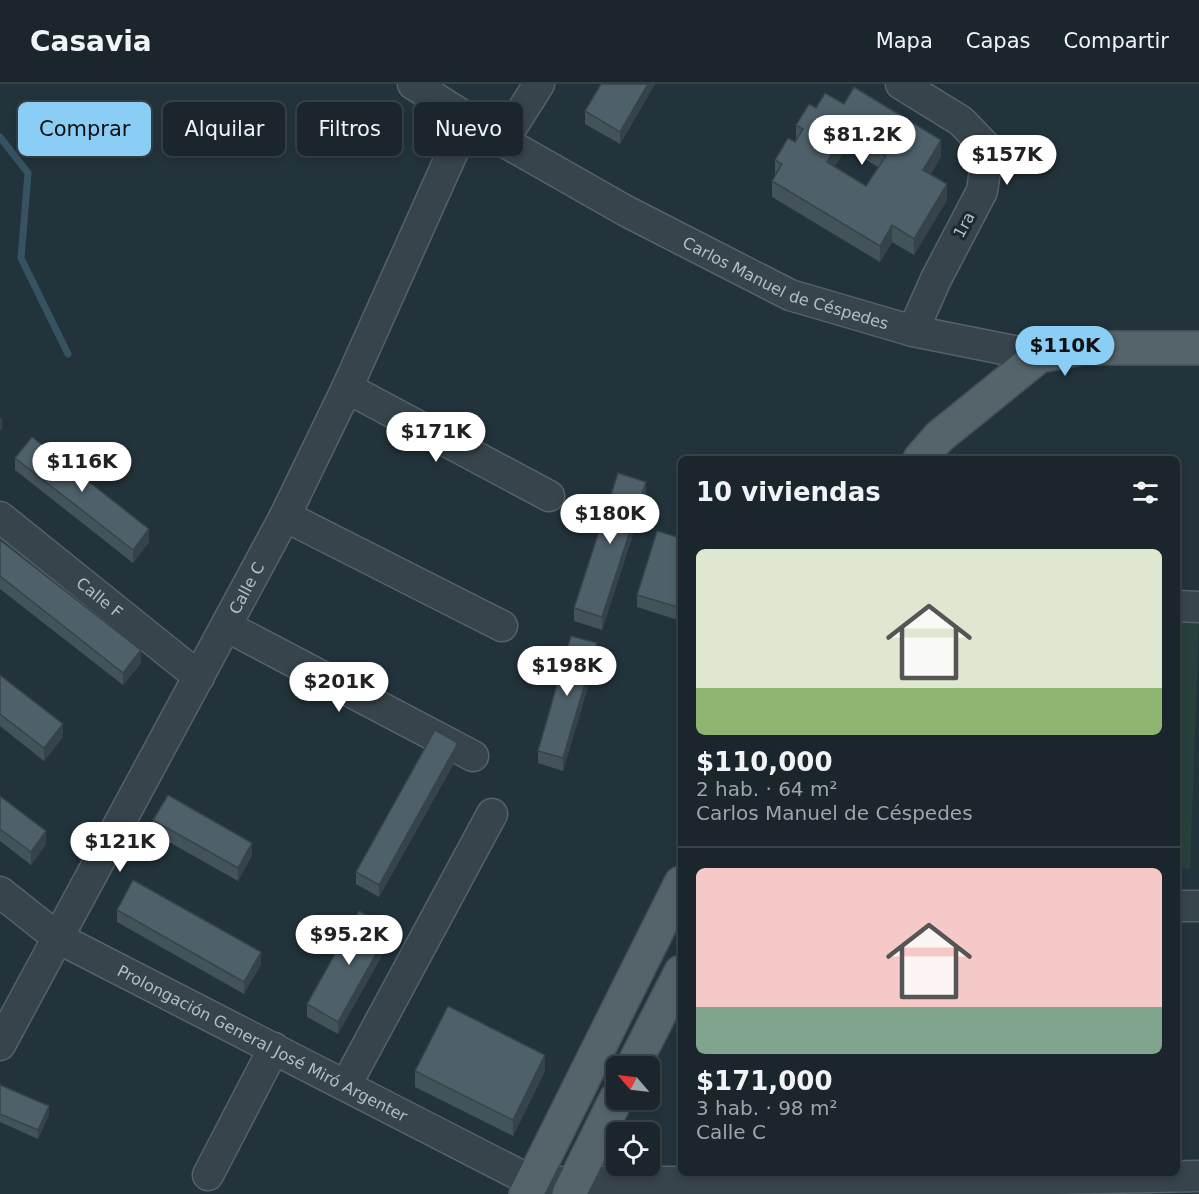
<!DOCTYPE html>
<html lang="es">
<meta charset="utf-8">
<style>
:root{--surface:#1a262c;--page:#273238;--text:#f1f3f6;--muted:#9fa5a9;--line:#384348;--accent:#8acdf5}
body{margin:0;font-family:"DejaVu Sans",sans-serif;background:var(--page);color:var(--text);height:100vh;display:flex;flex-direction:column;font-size:22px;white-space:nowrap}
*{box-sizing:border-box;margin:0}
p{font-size:20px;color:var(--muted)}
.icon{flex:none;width:33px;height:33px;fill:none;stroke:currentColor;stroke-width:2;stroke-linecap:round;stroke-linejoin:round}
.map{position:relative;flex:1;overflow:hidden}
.panel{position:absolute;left:678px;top:372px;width:502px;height:720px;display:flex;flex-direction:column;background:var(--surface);border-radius:9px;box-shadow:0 3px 9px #0003,0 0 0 2px var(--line)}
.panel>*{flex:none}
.top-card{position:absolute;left:18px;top:18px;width:570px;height:54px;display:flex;gap:12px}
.needle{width:39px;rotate:298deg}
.fabs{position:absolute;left:606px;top:972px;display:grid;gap:12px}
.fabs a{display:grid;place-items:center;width:54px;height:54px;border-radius:9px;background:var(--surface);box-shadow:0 3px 9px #0003,0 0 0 2px var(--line);font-size:30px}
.price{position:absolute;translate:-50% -51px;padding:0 14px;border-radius:21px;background:#fff;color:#222;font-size:20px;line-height:39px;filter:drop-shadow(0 2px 3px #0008)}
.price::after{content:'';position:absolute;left:50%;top:36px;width:18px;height:14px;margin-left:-9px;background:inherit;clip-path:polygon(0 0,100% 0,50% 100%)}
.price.current{background:var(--accent);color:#111}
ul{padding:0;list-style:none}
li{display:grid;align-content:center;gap:12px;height:318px;padding:0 18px}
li+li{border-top:2px solid var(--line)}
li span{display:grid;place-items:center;height:186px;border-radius:9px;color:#555}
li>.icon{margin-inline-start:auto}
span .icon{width:108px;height:108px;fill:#fffc;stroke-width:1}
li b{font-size:26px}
h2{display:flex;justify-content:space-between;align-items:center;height:72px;padding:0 18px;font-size:26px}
.chip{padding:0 21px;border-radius:9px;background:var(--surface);box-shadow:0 3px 9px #0003,0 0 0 2px var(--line);font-size:21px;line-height:54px}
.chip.current{background:var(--accent);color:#111}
header{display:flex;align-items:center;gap:36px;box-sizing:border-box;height:84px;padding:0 30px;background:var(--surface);border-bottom:2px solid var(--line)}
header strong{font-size:28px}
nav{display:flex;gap:33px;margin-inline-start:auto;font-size:21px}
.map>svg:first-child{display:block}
.green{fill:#28403b}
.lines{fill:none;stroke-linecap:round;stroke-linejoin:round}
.stream{stroke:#375361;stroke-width:7}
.minor-casing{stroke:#556269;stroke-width:33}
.major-casing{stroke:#435057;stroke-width:36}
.minor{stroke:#37444b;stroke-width:30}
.major{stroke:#55646b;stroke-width:33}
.wall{fill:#43535a;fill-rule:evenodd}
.shaded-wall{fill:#37434a}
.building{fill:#4e6069;stroke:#37434a;stroke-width:1.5;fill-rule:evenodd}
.labels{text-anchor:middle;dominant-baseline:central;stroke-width:6;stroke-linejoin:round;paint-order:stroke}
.street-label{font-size:16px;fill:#b2bfc7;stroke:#1c2930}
</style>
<header>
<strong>Casavia</strong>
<nav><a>Mapa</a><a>Capas</a><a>Compartir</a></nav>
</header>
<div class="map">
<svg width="1199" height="1110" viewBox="0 0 1199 1110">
<rect width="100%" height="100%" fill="#23333b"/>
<path class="green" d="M 1178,535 L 1199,536 L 1190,785 L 1178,784 Z"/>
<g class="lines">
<path class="stream" d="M 0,53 L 28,89 L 21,174 L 68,270"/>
<g class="minor-casing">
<g id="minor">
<path id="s1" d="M 413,0 L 503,57 L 626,127 L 790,211 L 913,247 L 1039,272"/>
<path d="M 901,0 L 961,37 L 988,65 L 982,107 L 936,195 L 913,247"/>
<path d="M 503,57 L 539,0"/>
<path d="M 347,304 L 549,412"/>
<path d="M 285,432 L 502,542"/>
<path id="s2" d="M 0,433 L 199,593"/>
<path d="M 1178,522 L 1199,523"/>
<path d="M 226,542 L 473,672"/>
<path id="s3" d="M 0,808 L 58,854 L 533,1098 L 906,1098 L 1199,1092"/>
<path d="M 1178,822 L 1199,822"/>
<path id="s4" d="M 0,961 L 285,432 L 347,304 L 467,36"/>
<path d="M 346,1001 L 492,730"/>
<path d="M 208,1091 L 274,964"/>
</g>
</g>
<g class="major-casing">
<g id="major">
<path d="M 920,375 L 939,353 L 1039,272 L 1082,264 L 1199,264"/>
<path d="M 633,982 L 681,888"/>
<path d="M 526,1110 L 681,799"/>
<path d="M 569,1110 L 616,1015"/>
</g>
</g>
<use href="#minor" class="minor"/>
<use href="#major" class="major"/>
</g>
<g class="wall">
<path d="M 655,0 L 620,60 L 585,40 L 585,27 Z"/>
<path d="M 844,20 L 941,72 L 931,90 L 947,116 L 914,171 L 892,158 L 880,178 L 772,113 L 772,97 L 775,92 L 775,76 L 795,58 L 796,55 L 796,41 L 816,24 ZM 846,64 L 878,83 L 866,102 L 834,83 Z"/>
<path d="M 15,374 L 149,458 L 133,479 L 15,386 Z"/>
<path d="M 646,410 L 602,546 L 574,537 L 574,524 Z"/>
<path d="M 681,454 L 681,537 L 637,523 L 637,511 Z"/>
<path d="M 0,456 L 141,579 L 123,601 L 0,505 Z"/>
<path d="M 597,572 L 563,687 L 538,679 L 538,667 Z"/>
<path d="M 0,591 L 63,653 L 44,677 L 0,642 Z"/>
<path d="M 458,672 L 379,813 L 356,800 L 356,788 Z"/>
<path d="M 0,712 L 46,760 L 31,781 L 0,757 Z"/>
<path d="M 153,736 L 252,771 L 238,797 L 153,749 Z"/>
<path d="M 117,826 L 261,880 L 244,910 L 117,838 Z"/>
<path d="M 390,857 L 338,950 L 307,933 L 307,920 Z"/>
<path d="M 415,987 L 545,987 L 513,1052 L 415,1003 Z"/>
<path d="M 0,1001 L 49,1030 L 38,1055 L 0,1038 Z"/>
</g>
<g class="shaded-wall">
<path d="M 648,0 L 655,0 L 620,60 L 620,48 Z"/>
<path d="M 846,48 L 846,64 L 827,95 L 827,78 Z"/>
<path d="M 941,56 L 941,72 L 923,102 L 923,86 Z"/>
<path d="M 947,100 L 947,116 L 914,171 L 914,155 Z"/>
<path d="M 892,141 L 892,158 L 880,178 L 880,162 Z"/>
<path d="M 2,333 L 2,345 L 0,347 L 0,335 Z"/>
<path d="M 646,398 L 646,410 L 602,546 L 602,533 Z"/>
<path d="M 149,445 L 149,458 L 133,479 L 133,466 Z"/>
<path d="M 597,559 L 597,572 L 563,687 L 563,674 Z"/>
<path d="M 141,566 L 141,579 L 123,601 L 123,589 Z"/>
<path d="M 63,640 L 63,653 L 44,677 L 44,664 Z"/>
<path d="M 458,659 L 458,672 L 379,813 L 379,801 Z"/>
<path d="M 46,747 L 46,760 L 31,781 L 31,768 Z"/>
<path d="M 252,759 L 252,771 L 238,797 L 238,784 Z"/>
<path d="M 390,845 L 390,857 L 338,950 L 338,938 Z"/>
<path d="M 261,868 L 261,880 L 244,910 L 244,898 Z"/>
<path d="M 545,971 L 545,987 L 513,1052 L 513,1036 Z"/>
<path d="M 49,1022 L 49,1030 L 38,1055 L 38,1046 Z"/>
</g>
<g class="building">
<path d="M 601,0 L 648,0 L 620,48 L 585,27 Z"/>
<path d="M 854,3 L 941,56 L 923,86 L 947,100 L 914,155 L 892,141 L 880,162 L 772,97 L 782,80 L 775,76 L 788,54 L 795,58 L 803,45 L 796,41 L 809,20 L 816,24 L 825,9 L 844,20 ZM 846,48 L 886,72 L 866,102 L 827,78 Z"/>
<path d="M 32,353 L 149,445 L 133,466 L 15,374 Z"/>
<path d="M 618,389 L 646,398 L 602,533 L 574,524 Z"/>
<path d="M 657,447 L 681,454 L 681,524 L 637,511 Z"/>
<path d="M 0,456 L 141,566 L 123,589 L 0,492 Z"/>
<path d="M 571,552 L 597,559 L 563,674 L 538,667 Z"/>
<path d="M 0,591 L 63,640 L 44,664 L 0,630 Z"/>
<path d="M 435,646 L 458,659 L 379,801 L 356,788 Z"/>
<path d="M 168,711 L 252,759 L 238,784 L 153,736 Z"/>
<path d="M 0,712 L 46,747 L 31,768 L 0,745 Z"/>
<path d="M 133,796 L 261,868 L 244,898 L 117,826 Z"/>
<path d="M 359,827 L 390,845 L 338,938 L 307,920 Z"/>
<path d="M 448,922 L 545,971 L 513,1036 L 415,987 Z"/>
<path d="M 0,1001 L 49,1022 L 38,1046 L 0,1030 Z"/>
</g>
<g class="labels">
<g class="street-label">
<text transform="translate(964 141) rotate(-62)">1ra</text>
<text stroke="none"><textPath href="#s1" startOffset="424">Carlos Manuel de Céspedes</textPath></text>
<text stroke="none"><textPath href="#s4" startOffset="519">Calle C</textPath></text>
<text stroke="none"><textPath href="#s2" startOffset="128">Calle F</textPath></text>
<text stroke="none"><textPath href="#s3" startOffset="304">Prolongación General José Miró Argenter</textPath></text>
</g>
</g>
</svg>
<div class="fabs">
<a><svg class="needle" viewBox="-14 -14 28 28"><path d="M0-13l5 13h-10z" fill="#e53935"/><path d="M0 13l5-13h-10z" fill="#9fa5a9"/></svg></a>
<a><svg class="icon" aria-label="locate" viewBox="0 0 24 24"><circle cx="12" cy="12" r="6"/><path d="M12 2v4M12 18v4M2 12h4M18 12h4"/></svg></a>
</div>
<b class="price" style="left:862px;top:82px">$81.2K</b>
<b class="price" style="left:1007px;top:102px">$157K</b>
<b class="price current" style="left:1065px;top:293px">$110K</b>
<b class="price" style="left:436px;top:379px">$171K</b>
<b class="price" style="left:82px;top:409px">$116K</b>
<b class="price" style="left:610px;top:461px">$180K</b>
<b class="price" style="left:567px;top:613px">$198K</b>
<b class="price" style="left:339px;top:629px">$201K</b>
<b class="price" style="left:120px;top:789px">$121K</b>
<b class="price" style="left:349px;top:882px">$95.2K</b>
<div class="top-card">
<a class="chip current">Comprar</a>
<a class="chip">Alquilar</a>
<a class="chip">Filtros</a>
<a class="chip">Nuevo</a>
</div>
<section class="panel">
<h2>10 viviendas<svg class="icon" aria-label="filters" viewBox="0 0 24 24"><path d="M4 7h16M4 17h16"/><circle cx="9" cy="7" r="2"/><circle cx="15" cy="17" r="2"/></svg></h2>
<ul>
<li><span style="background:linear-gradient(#dfe7d0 75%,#8fb573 0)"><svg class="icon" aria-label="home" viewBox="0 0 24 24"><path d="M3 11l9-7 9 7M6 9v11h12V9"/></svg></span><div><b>$110,000</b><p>2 hab. · 64 m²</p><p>Carlos Manuel de Céspedes</p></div></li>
<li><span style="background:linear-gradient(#f6c9c9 75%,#7fa58c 0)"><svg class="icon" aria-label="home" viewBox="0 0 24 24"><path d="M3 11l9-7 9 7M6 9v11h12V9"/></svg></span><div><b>$171,000</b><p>3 hab. · 98 m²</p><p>Calle C</p></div></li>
</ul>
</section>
</div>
